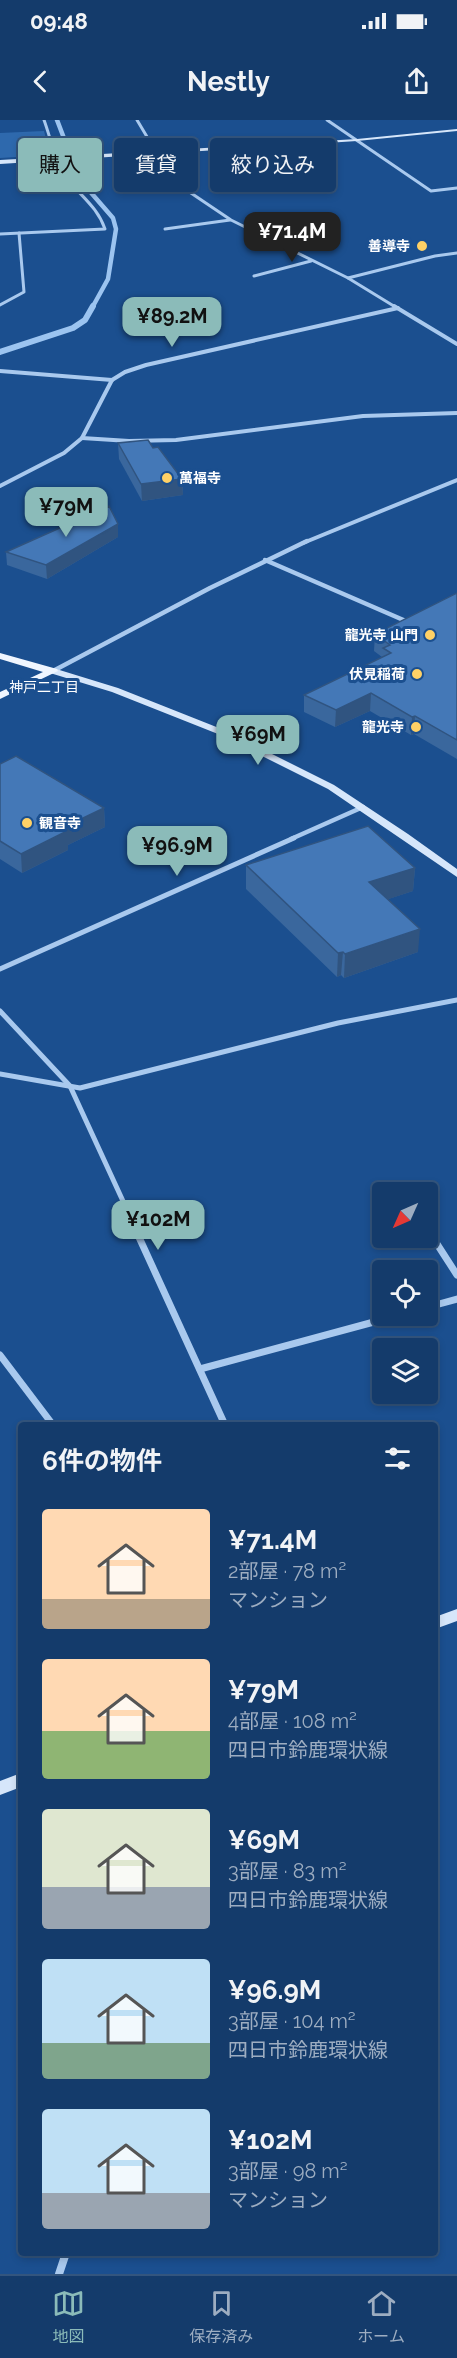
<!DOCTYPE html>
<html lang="ja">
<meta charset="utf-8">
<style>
:root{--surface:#143b6b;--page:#214673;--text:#f1f3f6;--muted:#9dadc1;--line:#33557e;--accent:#8bbbb9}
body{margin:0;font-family:Raleway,"Noto Sans JP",sans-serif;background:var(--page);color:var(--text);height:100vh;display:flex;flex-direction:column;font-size:22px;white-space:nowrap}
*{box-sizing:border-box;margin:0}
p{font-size:20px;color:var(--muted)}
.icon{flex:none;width:33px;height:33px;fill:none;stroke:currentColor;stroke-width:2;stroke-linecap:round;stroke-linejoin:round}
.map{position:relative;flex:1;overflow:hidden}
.side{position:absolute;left:18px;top:1302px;width:420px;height:834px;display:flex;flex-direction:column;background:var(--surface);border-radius:6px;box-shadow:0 3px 9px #0003,0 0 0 2px var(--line)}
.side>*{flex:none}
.guide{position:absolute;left:18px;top:18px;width:422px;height:54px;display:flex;gap:12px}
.needle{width:39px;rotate:225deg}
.tools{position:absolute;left:372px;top:1062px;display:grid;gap:12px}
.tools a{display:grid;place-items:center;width:66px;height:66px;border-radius:6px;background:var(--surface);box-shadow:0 3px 9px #0003,0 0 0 2px var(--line);font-size:30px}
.price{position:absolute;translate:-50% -51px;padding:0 14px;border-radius:12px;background:var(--accent);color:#111;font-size:20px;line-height:39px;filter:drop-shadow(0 2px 3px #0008)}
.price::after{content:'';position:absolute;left:50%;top:36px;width:18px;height:14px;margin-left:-9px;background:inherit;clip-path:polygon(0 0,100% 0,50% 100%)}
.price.selected{background:#222;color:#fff}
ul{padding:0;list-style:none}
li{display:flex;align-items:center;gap:18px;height:150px;padding:0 24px}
li span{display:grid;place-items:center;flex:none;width:168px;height:120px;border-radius:6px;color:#555}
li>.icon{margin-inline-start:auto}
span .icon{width:72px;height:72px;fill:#fffc;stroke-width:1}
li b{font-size:26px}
h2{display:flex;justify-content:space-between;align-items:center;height:72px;padding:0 24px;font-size:26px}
.chip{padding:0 21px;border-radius:6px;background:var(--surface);box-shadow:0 3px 9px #0003,0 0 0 2px var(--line);font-size:21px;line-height:54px}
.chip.selected{background:var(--accent);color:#111}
.status{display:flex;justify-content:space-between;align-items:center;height:42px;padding:0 30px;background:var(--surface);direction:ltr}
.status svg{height:16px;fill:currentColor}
header{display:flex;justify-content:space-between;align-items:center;height:78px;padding:0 24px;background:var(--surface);font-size:27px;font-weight:700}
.menu{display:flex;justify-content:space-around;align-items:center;height:84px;border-top:2px solid var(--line);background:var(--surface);font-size:16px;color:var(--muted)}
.menu a{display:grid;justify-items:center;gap:3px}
.menu .selected{color:var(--accent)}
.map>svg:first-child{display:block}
.green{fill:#2e69ad}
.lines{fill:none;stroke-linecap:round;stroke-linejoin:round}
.stream-far1{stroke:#9cc4f0;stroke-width:4.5}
.stream{stroke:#9cc4f0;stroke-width:6}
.street-far5{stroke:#a9c9ee;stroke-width:3}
.street-far4{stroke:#a9c9ee;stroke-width:4}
.street-far3{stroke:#a9c9ee;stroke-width:4.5}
.street-far2{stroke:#a9c9ee;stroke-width:5}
.street-far1{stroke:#a9c9ee;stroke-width:7}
.street{stroke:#a9c9ee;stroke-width:8}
.secondary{fill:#d6e6fa;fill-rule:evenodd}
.primary{fill:#f0f6ff;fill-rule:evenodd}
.wall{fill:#3a679d}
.shaded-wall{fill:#305480}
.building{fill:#4478b7;stroke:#305480;stroke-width:1.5}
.poi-dot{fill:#ffd166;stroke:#1b4f8f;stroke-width:2}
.labels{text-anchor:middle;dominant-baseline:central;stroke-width:6;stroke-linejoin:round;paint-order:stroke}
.far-poi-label{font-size:14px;font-weight:bold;fill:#fff;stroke:#1b4f8f;text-anchor:end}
.far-neighbourhood-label{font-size:14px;fill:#fff;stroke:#1b4f8f}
</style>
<div class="status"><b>09:48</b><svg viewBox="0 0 49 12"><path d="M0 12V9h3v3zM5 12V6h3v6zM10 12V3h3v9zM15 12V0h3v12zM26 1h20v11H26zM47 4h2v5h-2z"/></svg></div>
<header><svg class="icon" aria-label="back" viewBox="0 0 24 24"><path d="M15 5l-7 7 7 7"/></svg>Nestly<svg class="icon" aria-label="share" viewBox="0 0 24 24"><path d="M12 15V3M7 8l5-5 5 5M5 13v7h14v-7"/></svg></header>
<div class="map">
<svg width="457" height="2154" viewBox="0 0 457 2154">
<rect width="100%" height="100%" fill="#1b4f8f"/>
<path class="green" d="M 44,11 L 50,35 L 0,38 L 0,13 Z"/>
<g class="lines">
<path class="stream-far1" d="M 57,0 L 80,60 L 113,98 L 116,109 L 108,159 L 92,188"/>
<path class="stream" d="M 0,232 L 73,208 L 85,200 L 93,186"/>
<g class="street-far5">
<path d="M 137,0 L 168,52 L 182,67 L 231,100 L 348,158 L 397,188"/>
<path d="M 327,0 L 431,71 L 457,68"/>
<path d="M 165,109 L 230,100"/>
<path d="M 0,114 L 105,109 C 97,86 80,76 66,57 C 56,44 50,16 44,0"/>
<path d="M 254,156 L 311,141"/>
<path d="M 348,158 L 435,136 L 457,133"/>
<path d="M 0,185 L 24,172 L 19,113"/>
</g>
<g class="street-far4">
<path d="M 394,186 L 457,224"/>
<path d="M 0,251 L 112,260"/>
<path d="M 82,318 L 129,321 L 176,320 L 363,296 L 457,293"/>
<path d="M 0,366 L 64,333 L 82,318 L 112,260 L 125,252 L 146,245 L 398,188"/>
<path d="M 303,423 L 457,360"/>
</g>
<g class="street-far3">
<path d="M 265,440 L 408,502"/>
<path d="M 53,551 L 210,468 L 307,421"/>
<path d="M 291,719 L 363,687"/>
</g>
<g class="street-far2">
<path d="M 0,849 L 294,718"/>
<path d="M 0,891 L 70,966 L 128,1092"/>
<path d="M 0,954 L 80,968 L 338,903 L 457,880"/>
</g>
<g class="street-far1">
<path d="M 127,1091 L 225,1305"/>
<path d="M 428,1110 L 457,1155"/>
<path d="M 428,1187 L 457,1179"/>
<path d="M 0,1235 L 53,1305"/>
<path d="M 200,1249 L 396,1196"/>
</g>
<path class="street" d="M 59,2154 L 66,2133"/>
<g class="secondary">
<path d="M 457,9 L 457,11 L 357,21 L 0,44 L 0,40 L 357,19 Z"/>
<path d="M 53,548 L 118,568 L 224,610 L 334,665 L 408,714 L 457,749 L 457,757 L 328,669 L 218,614 L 112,572 L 50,553 L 49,551 Z"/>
<path d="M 457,1489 L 457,1501 L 435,1509 L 435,1497 Z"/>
<path d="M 21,1653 L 21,1667 L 0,1675 L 0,1661 Z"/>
</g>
<path class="primary" d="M 0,533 L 57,549 L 58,551 L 0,579 L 0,572 L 43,552 L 0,539 Z"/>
</g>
<g class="wall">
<path d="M 118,323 L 153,328 L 182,359 L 183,375 L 142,381 L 119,339 Z"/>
<path d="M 118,417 L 47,459 L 7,445 L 6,432 Z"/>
<path d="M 457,473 L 457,639 L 414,614 L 411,615 L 370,591 L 335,607 L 304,592 L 304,575 L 382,537 L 374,531 L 375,514 Z"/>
<path d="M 0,644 L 104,688 L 105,707 L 68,725 L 68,730 L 22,753 L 0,739 Z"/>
<path d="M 246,745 L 415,748 L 413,771 L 388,779 L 418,832 L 344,858 L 341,855 L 337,857 L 246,769 Z"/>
</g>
<g class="shaded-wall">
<path d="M 182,359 L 183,375 L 142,381 L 141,364 Z"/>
<path d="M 118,404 L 118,417 L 47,459 L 46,445 Z"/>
<path d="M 371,573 L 370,591 L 335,607 L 336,590 Z"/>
<path d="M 415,596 L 414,614 L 411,615 L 412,597 Z"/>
<path d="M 104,688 L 105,707 L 68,725 L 68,730 L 22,753 L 21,734 L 62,708 Z"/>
<path d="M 415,748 L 413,771 L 368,786 L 369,762 Z"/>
<path d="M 420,809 L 418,832 L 344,858 L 345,834 Z"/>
<path d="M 343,832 L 341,855 L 337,857 L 338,833 Z"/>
</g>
<g class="building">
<path d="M 148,320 L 153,328 L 158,327 L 182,359 L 141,364 L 118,323 Z"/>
<path d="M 109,386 L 118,404 L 46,445 L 6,432 Z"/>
<path d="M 457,473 L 457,620 L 415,596 L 412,597 L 371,573 L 336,590 L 304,575 L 391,533 L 383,528 L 390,525 L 375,514 Z"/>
<path d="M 16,636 L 104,688 L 62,708 L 67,711 L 21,734 L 0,721 L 0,644 Z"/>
<path d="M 368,706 L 415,748 L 369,762 L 420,809 L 345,834 L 343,832 L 338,833 L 246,745 Z"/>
</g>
<g class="poi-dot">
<circle cx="422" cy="126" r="6"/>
<circle cx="167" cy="358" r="6"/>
<circle cx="430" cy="515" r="6"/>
<circle cx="417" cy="554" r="6"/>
<circle cx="416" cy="607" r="6"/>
<circle cx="27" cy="703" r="6"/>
</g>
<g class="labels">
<g class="far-poi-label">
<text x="410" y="126">善導寺</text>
<text x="179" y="358" text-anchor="start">萬福寺</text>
<text x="418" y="515">龍光寺 山門</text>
<text x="405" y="554">伏見稲荷</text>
<text x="404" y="607">龍光寺</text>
<text x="39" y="703" text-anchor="start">観音寺</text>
</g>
<g class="far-neighbourhood-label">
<text x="44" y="567">神戸二丁目</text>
</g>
</g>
</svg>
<div class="tools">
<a><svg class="needle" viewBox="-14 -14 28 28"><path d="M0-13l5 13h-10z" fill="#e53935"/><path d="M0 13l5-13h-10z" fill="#9dadc1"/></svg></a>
<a><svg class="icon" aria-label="locate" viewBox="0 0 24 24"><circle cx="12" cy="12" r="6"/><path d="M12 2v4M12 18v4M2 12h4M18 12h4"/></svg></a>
<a><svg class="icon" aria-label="layers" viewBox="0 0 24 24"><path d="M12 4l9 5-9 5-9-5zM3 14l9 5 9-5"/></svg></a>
</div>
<b class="price selected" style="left:292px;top:143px">¥71.4M</b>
<b class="price" style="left:172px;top:228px">¥89.2M</b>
<b class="price" style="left:66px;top:418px">¥79M</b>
<b class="price" style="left:258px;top:646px">¥69M</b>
<b class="price" style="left:177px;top:757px">¥96.9M</b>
<b class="price" style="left:158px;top:1131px">¥102M</b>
<div class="guide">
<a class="chip selected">購入</a>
<a class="chip">賃貸</a>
<a class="chip">絞り込み</a>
</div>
<section class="side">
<h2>6件の物件<svg class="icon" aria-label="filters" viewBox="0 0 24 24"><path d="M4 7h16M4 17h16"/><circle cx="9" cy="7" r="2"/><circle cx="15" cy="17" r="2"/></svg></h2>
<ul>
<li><span style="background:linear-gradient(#ffd9b3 75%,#b9a48a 0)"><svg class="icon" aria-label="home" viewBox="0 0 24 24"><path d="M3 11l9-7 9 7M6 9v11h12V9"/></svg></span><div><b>¥71.4M</b><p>2部屋 · 78 m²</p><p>マンション</p></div></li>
<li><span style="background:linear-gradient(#ffd9b3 60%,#8fb573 0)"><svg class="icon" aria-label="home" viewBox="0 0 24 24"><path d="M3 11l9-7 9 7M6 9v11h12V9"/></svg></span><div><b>¥79M</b><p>4部屋 · 108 m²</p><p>四日市鈴鹿環状線</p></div></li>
<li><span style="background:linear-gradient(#dfe7d0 65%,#9aa5b1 0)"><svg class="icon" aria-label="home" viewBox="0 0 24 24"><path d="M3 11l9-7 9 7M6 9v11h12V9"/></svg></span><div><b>¥69M</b><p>3部屋 · 83 m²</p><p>四日市鈴鹿環状線</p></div></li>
<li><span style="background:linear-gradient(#bfe0f5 70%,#7fa58c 0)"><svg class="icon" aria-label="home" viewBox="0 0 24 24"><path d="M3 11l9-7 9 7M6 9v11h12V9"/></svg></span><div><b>¥96.9M</b><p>3部屋 · 104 m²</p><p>四日市鈴鹿環状線</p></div></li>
<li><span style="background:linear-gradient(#bfe0f5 70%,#9aa5b1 0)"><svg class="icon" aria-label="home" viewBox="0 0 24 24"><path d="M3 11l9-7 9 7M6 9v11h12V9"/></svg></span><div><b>¥102M</b><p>3部屋 · 98 m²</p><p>マンション</p></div></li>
</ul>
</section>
</div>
<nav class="menu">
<a class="selected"><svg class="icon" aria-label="map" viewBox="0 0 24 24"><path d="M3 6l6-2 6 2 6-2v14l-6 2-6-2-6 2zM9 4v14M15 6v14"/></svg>地図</a>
<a><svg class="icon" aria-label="saved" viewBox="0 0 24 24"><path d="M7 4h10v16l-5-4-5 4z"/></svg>保存済み</a>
<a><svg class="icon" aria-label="home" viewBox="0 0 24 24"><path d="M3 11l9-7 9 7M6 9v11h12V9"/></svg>ホーム</a>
</nav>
